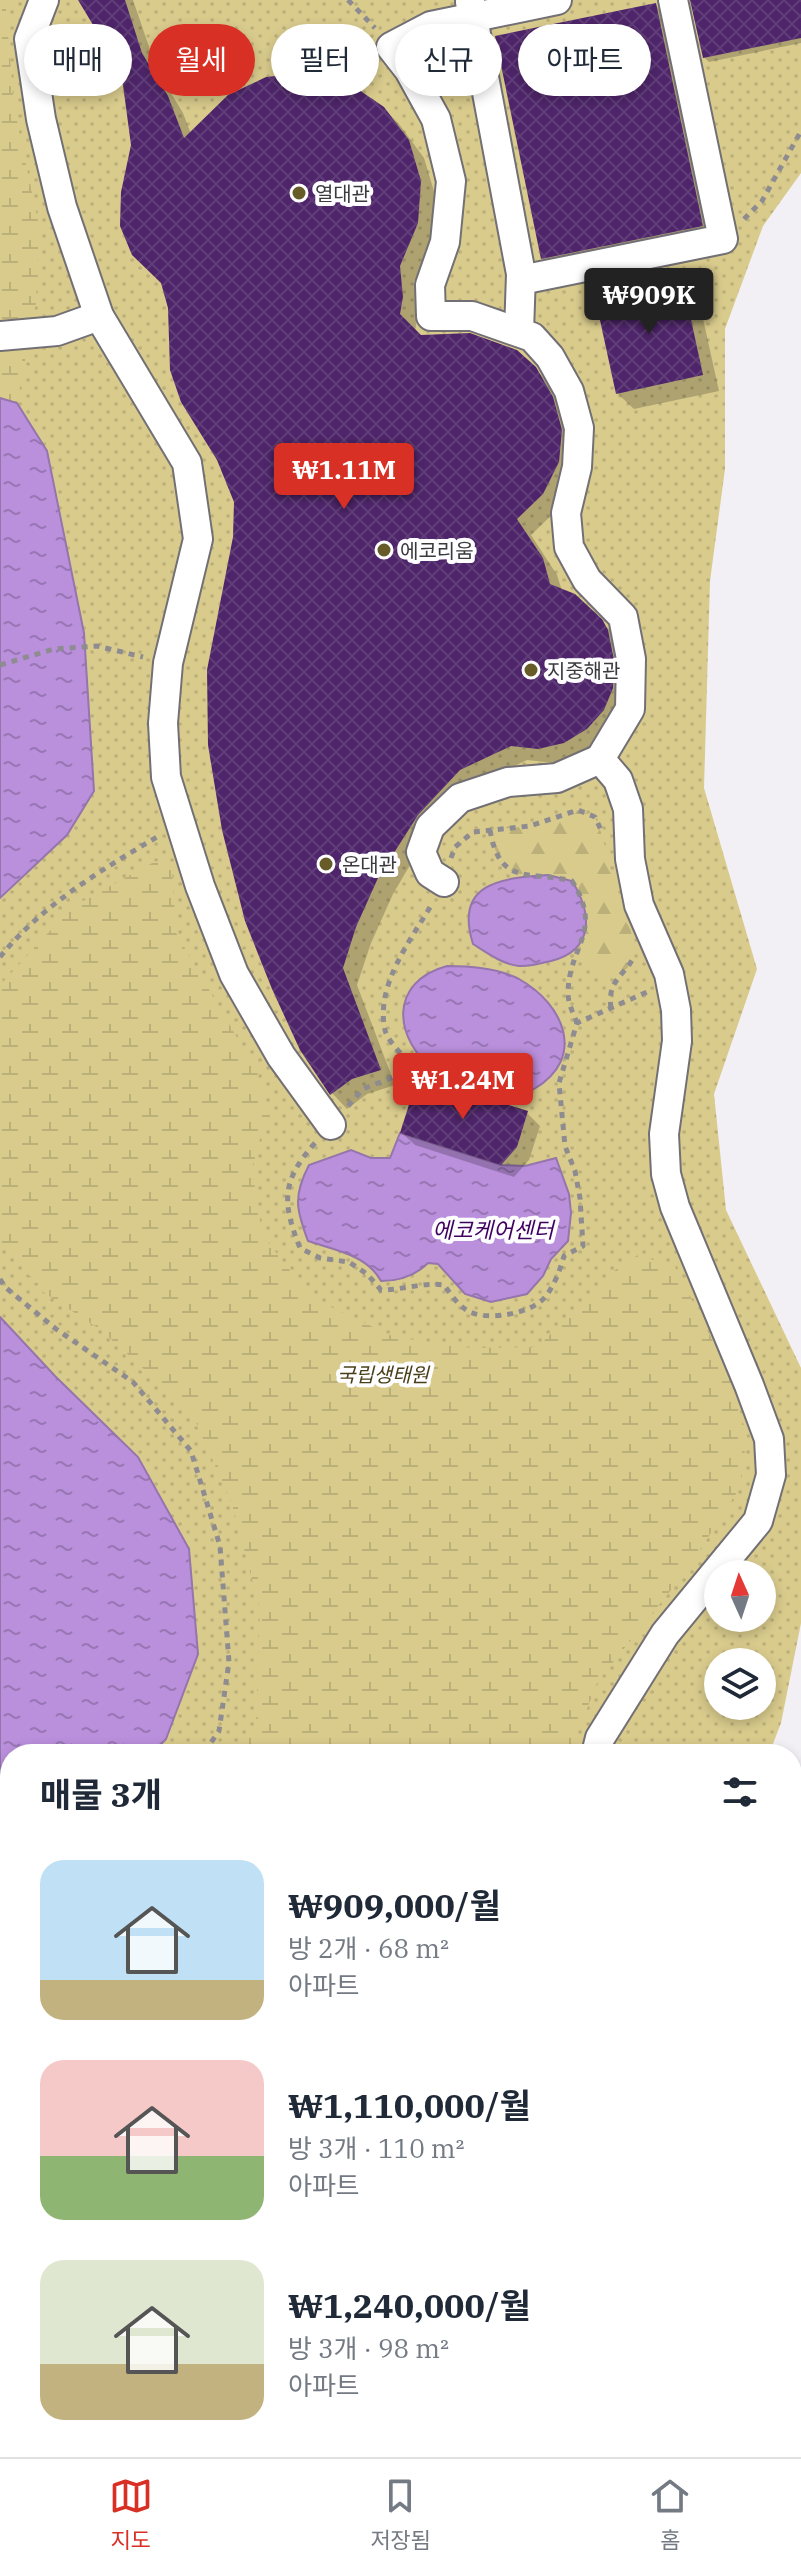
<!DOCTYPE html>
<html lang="ko">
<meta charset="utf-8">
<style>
:root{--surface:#fff;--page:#f6f6f7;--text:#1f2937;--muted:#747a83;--line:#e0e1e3;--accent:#d93025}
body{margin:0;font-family:"IBM Plex Serif","Noto Sans KR",serif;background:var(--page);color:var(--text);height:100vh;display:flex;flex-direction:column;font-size:30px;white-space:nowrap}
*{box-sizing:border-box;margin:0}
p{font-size:26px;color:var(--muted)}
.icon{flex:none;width:44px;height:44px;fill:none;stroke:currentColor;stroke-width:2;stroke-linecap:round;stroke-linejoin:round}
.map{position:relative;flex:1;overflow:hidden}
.details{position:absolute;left:0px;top:1744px;width:802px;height:714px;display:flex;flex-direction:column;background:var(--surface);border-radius:32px 32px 0 0;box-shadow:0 4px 12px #0003}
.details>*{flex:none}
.top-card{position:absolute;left:24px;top:24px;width:754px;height:72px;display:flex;gap:16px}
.needle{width:52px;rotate:357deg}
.tools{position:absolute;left:704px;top:1560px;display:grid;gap:16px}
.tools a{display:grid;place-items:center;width:72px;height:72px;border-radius:50%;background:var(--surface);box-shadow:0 4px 12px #0003;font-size:40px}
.price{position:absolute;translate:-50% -68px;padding:0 18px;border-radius:8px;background:var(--accent);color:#fff;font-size:26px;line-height:52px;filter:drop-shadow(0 2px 4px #0008)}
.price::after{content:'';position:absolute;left:50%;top:48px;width:24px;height:18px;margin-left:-12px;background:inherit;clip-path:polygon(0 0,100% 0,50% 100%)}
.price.on{background:#222;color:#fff}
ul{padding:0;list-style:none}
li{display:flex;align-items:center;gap:24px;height:200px;padding:0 40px}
li span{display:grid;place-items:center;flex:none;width:224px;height:160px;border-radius:24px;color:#555}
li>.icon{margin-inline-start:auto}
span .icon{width:96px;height:96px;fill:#fffc;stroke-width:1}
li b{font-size:34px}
h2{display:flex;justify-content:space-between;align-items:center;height:96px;padding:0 40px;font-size:34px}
.tag{padding:0 28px;border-radius:36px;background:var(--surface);box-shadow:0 4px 12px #0003;font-size:28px;line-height:72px}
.tag.on{background:var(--accent);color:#fff}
.dock{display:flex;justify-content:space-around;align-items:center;height:112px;border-top:2px solid var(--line);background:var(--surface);font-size:22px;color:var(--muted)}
.dock a{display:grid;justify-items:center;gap:4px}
.dock .on{color:var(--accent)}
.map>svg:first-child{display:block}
.green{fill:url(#green-dots);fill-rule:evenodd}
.forest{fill:url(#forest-firs)}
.wetland{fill:url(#wetland-marsh)}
.water{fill:url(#water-ripples);stroke:#9475ac;stroke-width:2}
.shadow{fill:#0003}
.building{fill:url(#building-cross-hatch)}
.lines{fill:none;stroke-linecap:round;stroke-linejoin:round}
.minor-tunnel{stroke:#cdcbd0;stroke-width:28;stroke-dasharray:28 14;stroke-linecap:butt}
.minor-casing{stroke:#737075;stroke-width:32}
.path{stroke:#8e8c90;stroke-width:5;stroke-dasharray:6 6;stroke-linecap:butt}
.minor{stroke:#fff;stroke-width:28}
.poi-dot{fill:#675b27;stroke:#fefdff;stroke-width:3}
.labels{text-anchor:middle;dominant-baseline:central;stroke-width:8;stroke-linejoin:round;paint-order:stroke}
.poi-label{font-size:20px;fill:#3a393b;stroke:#fefdff;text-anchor:start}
.park-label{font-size:20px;font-style:italic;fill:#483f17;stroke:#fefdff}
.water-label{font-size:22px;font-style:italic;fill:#400060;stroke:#fefdff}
</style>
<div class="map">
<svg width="801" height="2457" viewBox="0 0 801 2457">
<defs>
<pattern id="green-dots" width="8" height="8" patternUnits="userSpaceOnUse" patternTransform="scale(2)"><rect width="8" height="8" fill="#d9cb8c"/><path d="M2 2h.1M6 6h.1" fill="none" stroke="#bbaf7a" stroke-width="1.8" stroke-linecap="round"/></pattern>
<pattern id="forest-firs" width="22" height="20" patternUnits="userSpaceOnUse" patternTransform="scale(2)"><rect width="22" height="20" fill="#d9cb8c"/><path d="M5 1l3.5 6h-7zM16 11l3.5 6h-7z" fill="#bbaf7a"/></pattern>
<pattern id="wetland-marsh" width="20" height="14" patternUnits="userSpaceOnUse" patternTransform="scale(2)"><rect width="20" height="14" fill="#d9cb8c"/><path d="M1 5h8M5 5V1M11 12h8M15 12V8" fill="none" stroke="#bbaf7a"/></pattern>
<pattern id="water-ripples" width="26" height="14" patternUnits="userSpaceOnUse" patternTransform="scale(2)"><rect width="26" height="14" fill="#ba8fdc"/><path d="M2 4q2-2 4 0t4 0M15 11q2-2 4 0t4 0" fill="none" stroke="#9876b4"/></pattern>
<pattern id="building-cross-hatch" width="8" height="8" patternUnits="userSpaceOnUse" patternTransform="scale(2)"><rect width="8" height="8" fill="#4e256a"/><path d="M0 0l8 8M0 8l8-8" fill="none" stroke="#603d78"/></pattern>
</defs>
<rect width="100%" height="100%" fill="#f2eff5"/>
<path class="green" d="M 0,0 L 801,0 L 801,173 L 763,226 L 725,329 L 725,469 L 710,581 L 704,788 L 757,969 L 714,1094 L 726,1210 L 801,1368 L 801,1623 L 781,1723 L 769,1754 L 10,1754 L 10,2448 L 792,2448 L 792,1924 L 801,1940 L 801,2457 L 0,2457 ZM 718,1574 L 762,1574 L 762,1618 L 718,1618 ZM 718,1662 L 762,1662 L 762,1706 L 718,1706 Z"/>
<g class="forest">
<path d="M 578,810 L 595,817 C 604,837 607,856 612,876 C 617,899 652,959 621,972 C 607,977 598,974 586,968 L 580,945 L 587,924 L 548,875 C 540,875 528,878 521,876 C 501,869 493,849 490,830 L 530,826 Z"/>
<path d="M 801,1977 L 801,2457 L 131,2457 L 135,2448 L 792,2448 L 792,1983 Z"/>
</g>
<g class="wetland">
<path d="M 0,0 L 9,0 L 6,10 L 14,107 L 39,226 L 36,302 L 17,403 L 0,398 Z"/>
<path d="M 164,860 L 172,871 L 176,933 L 257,1072 L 270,1120 L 263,1128 L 252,1168 L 262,1234 L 310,1297 L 394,1337 L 472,1348 L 538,1347 L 609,1274 L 638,1255 L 675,1267 L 730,1375 L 747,1437 L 739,1489 L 687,1570 L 598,1681 L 569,1754 L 238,1754 L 256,1727 L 260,1609 L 232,1504 L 192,1413 L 101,1330 L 43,1292 L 0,1240 L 0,985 L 72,907 L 154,862 Z"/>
</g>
<g class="water">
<path d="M 0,398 L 17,403 L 47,451 L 84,633 L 94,791 L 67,835 L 0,898 Z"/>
<path d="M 548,875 L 572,881 C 592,913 595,950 551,961 C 541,963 530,967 519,966 C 502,964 487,953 473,944 C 454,884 499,878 548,875 Z"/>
<path d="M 447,966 C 471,966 498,968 519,979 C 564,1004 587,1058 534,1089 C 521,1097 507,1096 493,1094 C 474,1091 452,1084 436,1072 C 393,1039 388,982 447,966 Z"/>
<path d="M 400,1133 L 501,1165 L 525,1166 L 556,1158 L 569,1194 L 571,1213 L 568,1241 L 551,1259 L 543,1276 L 527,1294 L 491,1302 L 465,1294 L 438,1264 L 428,1263 C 415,1276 399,1281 381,1281 C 367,1255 335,1250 308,1241 C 296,1209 293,1196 309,1165 L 351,1150 L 371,1158 L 390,1158 Z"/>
<path d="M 0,1317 L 55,1376 L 138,1457 L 189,1549 L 198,1654 L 166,1739 L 152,1754 L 10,1754 L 10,2110 L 0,2113 Z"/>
</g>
<g class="shadow">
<path d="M 79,0 L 133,0 L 157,70 L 183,113 L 191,134 L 383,108 L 399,124 L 424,158 L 436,198 L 433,239 L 414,282 L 418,314 L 415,331 L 420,337 L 535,368 L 551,385 L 568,415 L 576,447 L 558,509 L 531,535 L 557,575 L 562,591 L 574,595 L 617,637 L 619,725 L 580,758 L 554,763 L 527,760 L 475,785 L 420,848 L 393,894 L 371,943 L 357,985 L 395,1085 L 367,1094 L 347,1109 L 332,1093 L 235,537 L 236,502 L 170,308 L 125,84 L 103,36 Z"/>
<path d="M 694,0 L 801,0 L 801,43 L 709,62 L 704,57 Z"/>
<path d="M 656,5 L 659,9 L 705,229 L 546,261 L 542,258 Z"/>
<path d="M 682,280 L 698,296 L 719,391 L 634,409 L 617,393 Z"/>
<path d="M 527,1113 L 540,1126 L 529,1160 L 514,1177 L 415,1145 L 402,1133 Z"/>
<path d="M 10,2400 L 10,2448 L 136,2448 L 130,2457 L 0,2457 L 0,2411 Z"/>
</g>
<g class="building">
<path d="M 78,0 L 125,0 L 142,53 L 168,96 L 184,138 L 228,95 L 266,77 L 308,73 L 349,83 L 384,107 L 409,140 L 421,181 L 418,223 L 400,266 L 403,297 L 400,314 L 421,335 L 470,333 L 517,350 L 536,367 L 553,397 L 562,430 L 559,462 L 543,494 L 517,519 L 543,558 L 550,584 L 575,594 L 602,619 L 608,630 L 614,660 L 613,688 L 604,710 L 587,729 L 564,743 L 538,749 L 511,746 L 460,770 L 418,815 L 378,878 L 356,927 L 343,968 L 381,1070 L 352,1079 L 330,1095 L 300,1050 L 272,989 L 245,921 L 222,830 L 208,745 L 207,670 L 233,537 L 234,502 L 217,460 L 181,402 L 170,370 L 168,308 L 161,283 L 132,255 L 120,226 L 121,192 L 131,145 L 123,85 L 113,58 Z"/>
<path d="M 690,0 L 801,0 L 801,38 L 703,58 Z"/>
<path d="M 656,3 L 703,226 L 541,259 L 495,36 Z"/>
<path d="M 682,278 L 703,375 L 616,394 L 595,297 Z"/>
<path d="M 418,1076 L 528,1111 L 517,1147 L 501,1165 L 400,1133 Z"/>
</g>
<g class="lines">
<path class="minor-tunnel" d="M 0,2378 L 10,2372"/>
<g class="minor-casing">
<g id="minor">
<path d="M 44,0 L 29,39 L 41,119 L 62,207 L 99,316 L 187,463 L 198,539 L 168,663 L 163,723 L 166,777 L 200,886 L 234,974 L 281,1056 L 331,1125"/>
<path d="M 470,2 L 521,274 L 519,332"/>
<path d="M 521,280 L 723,239 L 673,0"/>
<path d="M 0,336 L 57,331 L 99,316"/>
<path d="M 444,882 L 430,873 L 421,852 L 430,827 L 460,798 L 508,782 L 557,778 L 600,759 L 630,709 L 631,659 L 623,617 L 587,580 L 569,547 L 566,513 L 577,467 L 579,428 L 569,391 L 550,357 L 532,337 L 472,316 L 431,316 L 430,285 L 445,242 L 451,181 L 436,119 L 409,70 L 391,47 L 431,26 L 557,0"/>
<path d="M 596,1754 L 600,1738 L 665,1634 L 758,1521 L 771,1475 L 769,1439 L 749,1385 L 675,1207 L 666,1174 L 664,1134 L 677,1041 L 676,1010 L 669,974 L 639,905 L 630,859 L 628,809 L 618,780 L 600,759"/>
<path d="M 792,1880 L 801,1875"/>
<path d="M 0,2324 L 10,2317"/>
</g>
</g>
<g class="path">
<path d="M 348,0 L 375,28"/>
<path d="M 744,219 L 762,201 L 801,131"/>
<path d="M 0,665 L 54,649 L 97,646 L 143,657"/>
<path d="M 490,830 C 500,887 528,870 572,881 C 604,932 569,944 568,993 C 568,1003 573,1013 577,1023"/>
<path d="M 451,858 L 455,847 L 473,832 L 530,826 L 578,810 L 595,817 L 602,832"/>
<path d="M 0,957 C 41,906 101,870 157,837"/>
<path d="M 611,1008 C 607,981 623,977 634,957"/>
<path d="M 348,1106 L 363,1089 L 398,1075 L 403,1056 C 397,1049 387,1039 385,1030 C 375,985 411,940 432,904"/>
<path d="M 315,1143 C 281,1181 282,1203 300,1248 L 320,1258 L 349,1262 L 367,1274 L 381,1290 C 403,1290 422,1282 444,1285 C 450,1293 457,1304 465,1309 C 483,1323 533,1314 546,1296 C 555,1284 560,1270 564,1256 L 583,1246 L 580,1198 L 575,1171 L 565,1146 L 559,1083 L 577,1023 L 647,992"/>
<path d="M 0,1279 L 5,1287 L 56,1329 L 133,1382 L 191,1451 L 220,1546 L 229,1662 L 219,1731 L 203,1754"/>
</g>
<use href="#minor" class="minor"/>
</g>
<g class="poi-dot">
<circle cx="299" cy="193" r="8"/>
<circle cx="384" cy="550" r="8"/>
<circle cx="531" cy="670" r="8"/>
<circle cx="326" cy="864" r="8"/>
</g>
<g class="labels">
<g class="poi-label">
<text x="315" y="193">열대관</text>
<text x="400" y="550">에코리움</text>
<text x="547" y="670">지중해관</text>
<text x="342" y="864">온대관</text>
</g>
<g class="park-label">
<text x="383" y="1374">국립생태원</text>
</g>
<g class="water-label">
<text x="493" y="1229">에코케어센터</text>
</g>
</g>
</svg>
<div class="tools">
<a><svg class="needle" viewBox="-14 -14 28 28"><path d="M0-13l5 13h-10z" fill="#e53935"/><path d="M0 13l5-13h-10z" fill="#747a83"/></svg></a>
<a><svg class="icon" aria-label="layers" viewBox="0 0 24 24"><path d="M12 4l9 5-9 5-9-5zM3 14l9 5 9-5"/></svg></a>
</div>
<b class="price on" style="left:649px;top:336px">₩909K</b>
<b class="price" style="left:344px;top:511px">₩1.11M</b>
<b class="price" style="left:463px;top:1121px">₩1.24M</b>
<div class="top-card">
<a class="tag">매매</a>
<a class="tag on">월세</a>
<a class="tag">필터</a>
<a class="tag">신규</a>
<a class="tag">아파트</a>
</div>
<section class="details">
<h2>매물 3개<svg class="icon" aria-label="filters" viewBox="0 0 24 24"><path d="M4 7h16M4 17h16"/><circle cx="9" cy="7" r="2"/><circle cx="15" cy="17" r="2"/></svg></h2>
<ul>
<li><span style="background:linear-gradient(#bfe0f5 75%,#c2b280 0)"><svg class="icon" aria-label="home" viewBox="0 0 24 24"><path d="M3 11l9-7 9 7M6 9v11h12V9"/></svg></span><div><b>₩909,000/월</b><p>방 2개 · 68 m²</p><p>아파트</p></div></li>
<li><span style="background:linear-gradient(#f6c9c9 60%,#8fb573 0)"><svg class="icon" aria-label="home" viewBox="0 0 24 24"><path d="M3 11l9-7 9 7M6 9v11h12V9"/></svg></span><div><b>₩1,110,000/월</b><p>방 3개 · 110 m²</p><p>아파트</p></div></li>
<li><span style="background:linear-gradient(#dfe7d0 65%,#c2b280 0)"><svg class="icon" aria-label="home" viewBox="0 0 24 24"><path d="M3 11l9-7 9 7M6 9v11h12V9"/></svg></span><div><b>₩1,240,000/월</b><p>방 3개 · 98 m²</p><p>아파트</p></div></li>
</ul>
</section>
</div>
<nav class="dock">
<a class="on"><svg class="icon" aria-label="map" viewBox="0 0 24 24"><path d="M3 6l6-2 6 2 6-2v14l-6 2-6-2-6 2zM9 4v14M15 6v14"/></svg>지도</a>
<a><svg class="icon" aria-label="saved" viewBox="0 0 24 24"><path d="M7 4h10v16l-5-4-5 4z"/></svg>저장됨</a>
<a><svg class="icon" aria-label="home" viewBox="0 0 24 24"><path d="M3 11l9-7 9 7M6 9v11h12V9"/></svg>홈</a>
</nav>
